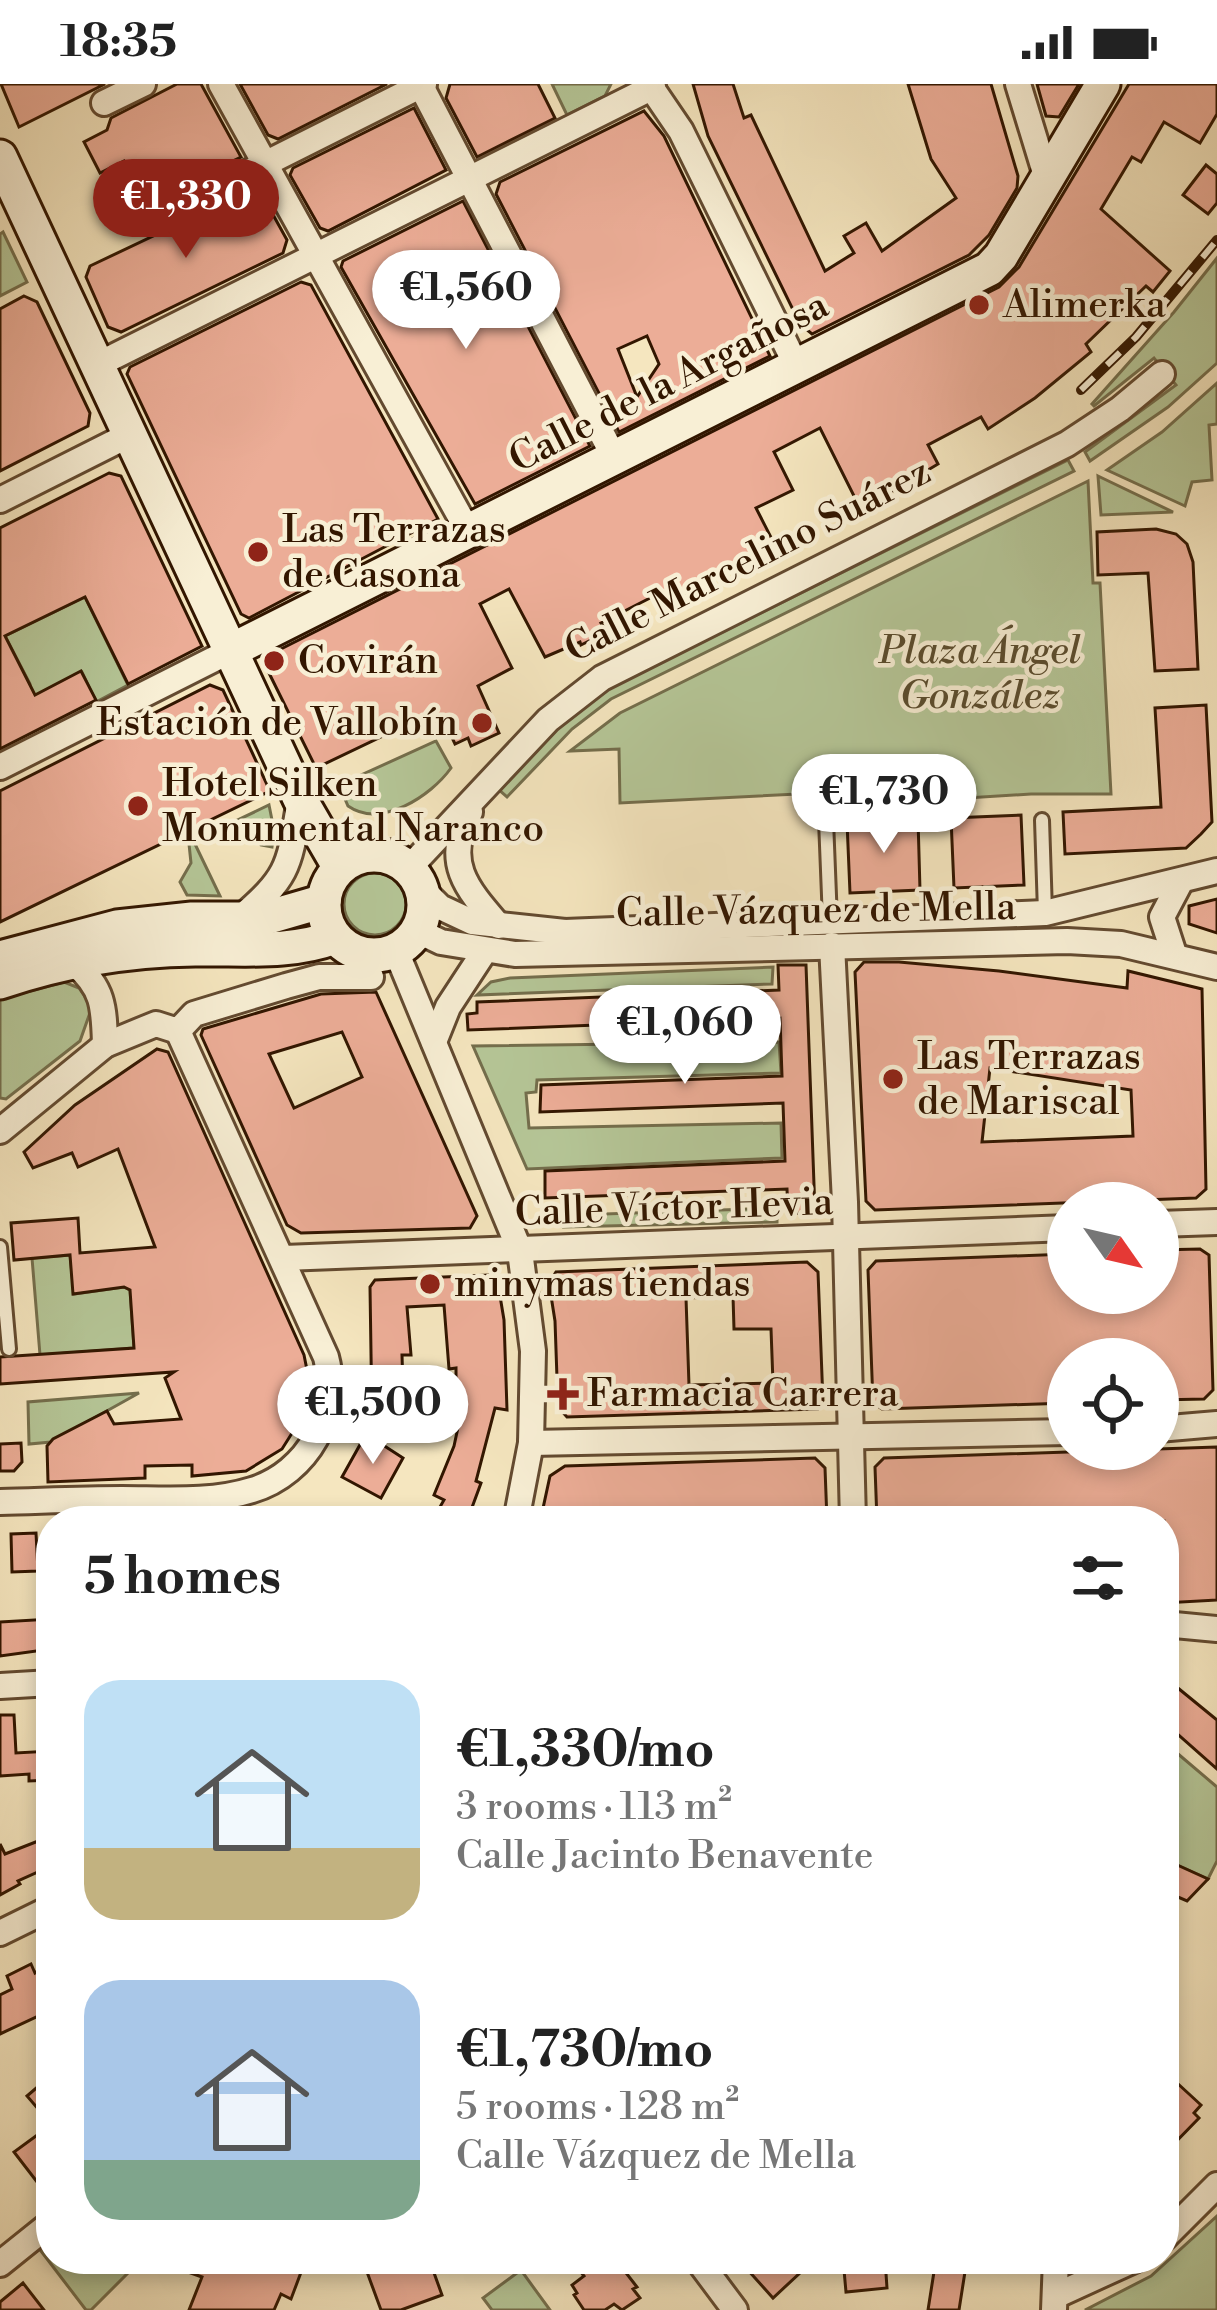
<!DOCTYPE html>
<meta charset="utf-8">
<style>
:root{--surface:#fff;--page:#f2f2f2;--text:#222;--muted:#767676;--accent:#8f2418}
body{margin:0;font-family:"Libre Bodoni",serif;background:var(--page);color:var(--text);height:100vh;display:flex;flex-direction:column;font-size:45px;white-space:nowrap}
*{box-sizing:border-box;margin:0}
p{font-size:39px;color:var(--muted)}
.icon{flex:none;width:66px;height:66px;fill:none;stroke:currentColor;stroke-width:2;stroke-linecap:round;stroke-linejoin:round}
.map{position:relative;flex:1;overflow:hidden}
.side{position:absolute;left:36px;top:1422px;width:1143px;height:768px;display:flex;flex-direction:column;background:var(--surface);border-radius:48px;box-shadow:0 6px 18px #0003}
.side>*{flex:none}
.needle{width:78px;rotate:124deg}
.tools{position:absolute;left:1047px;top:1098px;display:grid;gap:24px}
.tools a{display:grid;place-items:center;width:132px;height:132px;border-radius:50%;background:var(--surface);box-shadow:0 6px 18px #0003;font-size:60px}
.price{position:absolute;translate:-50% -102px;padding:0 27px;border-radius:42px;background:#fff;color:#222;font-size:39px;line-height:78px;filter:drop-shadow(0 3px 6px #0008)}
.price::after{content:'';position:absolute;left:50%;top:72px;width:36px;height:27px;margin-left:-18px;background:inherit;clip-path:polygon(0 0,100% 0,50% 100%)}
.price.current{background:var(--accent);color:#fff}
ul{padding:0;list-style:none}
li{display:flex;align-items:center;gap:36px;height:300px;padding:0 48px}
li span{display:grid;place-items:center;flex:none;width:336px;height:240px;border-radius:36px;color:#555}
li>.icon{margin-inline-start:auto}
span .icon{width:144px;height:144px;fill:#fffc;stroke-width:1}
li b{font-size:51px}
h2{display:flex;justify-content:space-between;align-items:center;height:144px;padding:0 48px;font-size:51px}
.status{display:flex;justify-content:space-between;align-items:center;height:84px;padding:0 60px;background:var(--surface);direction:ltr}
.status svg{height:33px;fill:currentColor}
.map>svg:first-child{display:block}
.green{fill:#b5c697;stroke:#746e4c;stroke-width:3}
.building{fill:#ecad97;stroke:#321600;stroke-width:3;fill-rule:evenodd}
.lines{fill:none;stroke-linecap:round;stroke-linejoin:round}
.lane-casing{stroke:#634a30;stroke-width:18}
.street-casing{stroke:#634a30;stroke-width:30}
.secondary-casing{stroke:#321600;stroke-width:39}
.lane{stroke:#f8efd5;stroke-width:12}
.street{stroke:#f8efd5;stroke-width:24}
.secondary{stroke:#f8efd5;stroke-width:33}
.rail-casing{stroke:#321600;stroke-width:10}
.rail{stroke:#f8efd5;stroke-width:6;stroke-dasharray:18;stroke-linecap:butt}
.poi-dot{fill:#8f2418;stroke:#f8efd5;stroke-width:4.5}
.labels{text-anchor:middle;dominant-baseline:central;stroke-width:9;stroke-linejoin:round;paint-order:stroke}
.poi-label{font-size:39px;fill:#321600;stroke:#f8efd5;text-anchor:start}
.street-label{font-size:39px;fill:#321600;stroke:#f8efd5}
.park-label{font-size:39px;font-style:italic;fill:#594b2d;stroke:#f8efd5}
</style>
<div class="status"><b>18:35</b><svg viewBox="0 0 49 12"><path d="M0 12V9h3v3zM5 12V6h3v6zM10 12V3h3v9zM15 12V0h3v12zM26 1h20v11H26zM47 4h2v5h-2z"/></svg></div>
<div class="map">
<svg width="1217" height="2226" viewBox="0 0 1217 2226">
<rect width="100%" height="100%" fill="#f5e6bf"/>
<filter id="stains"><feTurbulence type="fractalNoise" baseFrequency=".00167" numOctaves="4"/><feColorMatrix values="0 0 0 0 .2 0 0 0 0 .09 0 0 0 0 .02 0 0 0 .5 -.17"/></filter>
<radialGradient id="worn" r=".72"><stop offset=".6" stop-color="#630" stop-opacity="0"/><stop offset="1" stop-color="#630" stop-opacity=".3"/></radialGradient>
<g class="green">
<path d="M 552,0 L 611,0 L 605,12 L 567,31 Z"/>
<path d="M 3,148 L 27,198 L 0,212 L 0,150 Z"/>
<path d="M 1217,174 L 1217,279 L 1168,323 L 1090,377 L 1085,368 L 1176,301 L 1154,274 L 1094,322 L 1092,320 L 1174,228 Z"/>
<path d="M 1217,299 L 1217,340 L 1209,341 L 1212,396 L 1192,398 L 1185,422 L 1107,386 L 1162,348 Z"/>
<path d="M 1068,376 L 1074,387 L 611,615 L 572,645 L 507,713 L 499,706 L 567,635 L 608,605 Z"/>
<path d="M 1098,392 L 1173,428 L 1101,431 Z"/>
<path d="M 1088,397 L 1093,499 L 1100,499 L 1111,710 L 1031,710 L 839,722 L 838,708 L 620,719 L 619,665 L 570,667 L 620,629 Z"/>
<path d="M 85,513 L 128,601 L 96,618 L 82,588 L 31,617 L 30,600 L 5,552 Z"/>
<path d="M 436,657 L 451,684 C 431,712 381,745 348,722 L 339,701 Z"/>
<path d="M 269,721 L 274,746 L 272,763 L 261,761 L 252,739 L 227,751 L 223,743 Z"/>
<path d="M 194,758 L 220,812 L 187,811 L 180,798 L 191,779 L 189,760 Z"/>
<circle cx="375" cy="820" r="31"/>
<path d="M 773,883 L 772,900 L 477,911 L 491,898 L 510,894 Z"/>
<path d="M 64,898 L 79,904 L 92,923 L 80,957 L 6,1015 L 0,1014 L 0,915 Z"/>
<path d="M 779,958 L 781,989 L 537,996 L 536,1008 L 526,1009 L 529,1044 L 781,1039 L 782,1074 L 527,1085 L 473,962 Z"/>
<path d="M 777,1124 L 777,1138 L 563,1143 L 545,1132 Z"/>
<path d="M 70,1171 L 74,1210 L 124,1203 L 130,1206 L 134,1264 L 40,1271 L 32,1174 Z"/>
<path d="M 139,1309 L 51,1358 L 29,1360 L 28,1318 Z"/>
<path d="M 1164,1658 L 1217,1703 L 1217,1777 L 1208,1795 L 1164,1775 Z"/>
<path d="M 1217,2132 L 1217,2226 L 1085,2226 L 1151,2192 Z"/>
<path d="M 51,2160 L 51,2175 L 170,2175 L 164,2188 L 137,2180 L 91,2226 L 86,2226 L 41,2167 Z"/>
<path d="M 521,2186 L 523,2189 L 550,2226 L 492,2226 L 483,2214 Z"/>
</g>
<g class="building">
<path d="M 1,0 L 105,0 L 19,43 Z"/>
<path d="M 177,0 L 201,0 L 241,73 L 145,119 L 124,77 L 100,89 L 84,58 L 107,46 L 111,34 Z"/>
<path d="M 240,0 L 387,0 L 278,55 L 268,51 Z"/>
<path d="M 450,0 L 538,0 L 555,34 L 477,73 L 446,14 Z"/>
<path d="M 693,0 L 733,0 L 744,34 L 751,31 L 825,187 L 854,169 L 844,152 L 866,139 L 882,167 L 956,114 L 931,75 L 908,0 L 991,0 L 1018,92 L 1017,104 L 989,151 L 969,171 L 812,250 L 800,240 L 708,52 Z"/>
<path d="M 1037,0 L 1079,0 L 1059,33 L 1046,32 Z"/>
<path d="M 1129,0 L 1217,0 L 1217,30 L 1200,59 L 1164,38 L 1141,78 L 1132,73 L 1101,125 L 1170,187 L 1153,208 L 1146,202 L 1086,260 L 1091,268 L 1035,314 L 988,345 L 981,333 L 928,361 L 938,380 L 861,426 L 820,344 L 774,368 L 793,406 L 756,424 L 779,469 L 753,482 L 751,477 L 661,521 L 656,511 L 601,539 L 607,548 L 581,561 L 580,558 L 545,573 L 509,505 L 480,520 L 512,584 L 478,602 L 499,649 L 471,662 L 468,654 L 455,660 L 443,634 L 411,650 L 406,641 L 316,684 L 267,585 L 271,570 L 999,203 L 1019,183 Z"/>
<path d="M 414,24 L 446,86 L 328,147 L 320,144 L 290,91 L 293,84 Z"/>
<path d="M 644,27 L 664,52 L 770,272 L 619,348 L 496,110 L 500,98 ZM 647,252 L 659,280 L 637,313 L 618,265 Z"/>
<path d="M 1206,81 L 1217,90 L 1217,119 L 1208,130 L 1183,111 Z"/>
<path d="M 250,106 L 261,109 L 287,156 L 283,169 L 121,248 L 108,243 L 86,193 L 90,182 Z"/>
<path d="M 463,117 L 590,362 L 475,420 L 341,183 L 343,177 Z"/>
<path d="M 301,198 L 311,201 L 438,435 L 249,534 L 241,530 L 127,290 L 130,283 Z"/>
<path d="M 24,212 L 37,218 L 90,329 L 88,342 L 0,387 L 0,225 Z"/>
<path d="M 109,389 L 121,392 L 202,562 L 128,600 L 85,513 L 5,552 L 35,611 L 81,587 L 96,616 L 0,665 L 0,444 Z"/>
<path d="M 1156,445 L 1176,450 L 1187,460 L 1193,478 L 1198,585 L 1155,587 L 1148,489 L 1098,491 L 1097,448 Z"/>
<path d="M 210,601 L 223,606 L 270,707 L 0,838 L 0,707 Z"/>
<path d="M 1206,621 L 1212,738 L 1201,750 L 1186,764 L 1065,770 L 1063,728 L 1161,723 L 1155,624 Z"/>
<path d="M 1021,731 L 1024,801 L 954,804 L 951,734 Z"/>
<path d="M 918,735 L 920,806 L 850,809 L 847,738 Z"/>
<path d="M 1217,815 L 1217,849 L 1189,840 L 1189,822 Z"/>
<path d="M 864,878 L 899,878 L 999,887 L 1127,904 L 1128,887 L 1202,905 L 1206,1105 L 1196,1114 L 875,1126 L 866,1117 L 855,888 ZM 990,984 L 1131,1006 L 1133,1052 L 982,1058 Z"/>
<path d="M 778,881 L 806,881 L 815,1128 L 788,1130 L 787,1105 L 545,1114 L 545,1087 L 785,1077 L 783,1019 L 540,1028 L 541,1001 L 782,992 L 780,934 L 468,946 L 467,930 L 477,929 L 477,918 L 779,906 Z"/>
<path d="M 376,908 L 477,1132 L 470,1144 L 301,1149 L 287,1141 L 201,951 L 203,945 L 321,910 ZM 342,948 L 362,993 L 294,1024 L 269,970 Z"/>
<path d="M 157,965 L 168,968 L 304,1271 L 309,1296 L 306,1327 L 282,1365 L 246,1387 L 192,1392 L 192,1381 L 145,1382 L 145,1394 L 48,1398 L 47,1362 L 53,1355 L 107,1327 L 114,1340 L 181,1335 L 165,1294 L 174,1288 L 0,1300 L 0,1273 L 134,1264 L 130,1206 L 124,1203 L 73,1210 L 70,1171 L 14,1176 L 11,1139 L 78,1134 L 80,1169 L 155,1163 L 118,1065 L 78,1083 L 72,1069 L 33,1084 L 24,1068 L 75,1021 Z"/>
<path d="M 1200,1165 L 1209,1171 L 1213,1306 L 1204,1315 L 1158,1316 L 1158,1275 L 1068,1275 L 1068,1319 L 882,1325 L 873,1319 L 868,1186 L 876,1177 L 1068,1170 L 1068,1209 L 1158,1209 L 1158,1166 Z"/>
<path d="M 807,1178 L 818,1188 L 823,1318 L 818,1325 L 567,1333 L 558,1323 L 555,1237 L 549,1199 L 556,1188 ZM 733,1212 L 734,1245 L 771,1245 L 773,1299 L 689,1301 L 686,1214 Z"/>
<path d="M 489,1191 L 498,1200 L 504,1236 L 507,1326 L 495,1324 L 476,1397 L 481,1399 L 467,1437 L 432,1437 L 444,1416 L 434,1411 L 454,1362 L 463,1320 L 456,1319 L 456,1284 L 449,1285 L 444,1221 L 407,1223 L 411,1271 L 402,1271 L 404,1335 L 372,1335 L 370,1203 L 375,1196 Z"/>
<path d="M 366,1350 L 403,1374 L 381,1414 L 342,1393 Z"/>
<path d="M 21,1359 L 22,1378 L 14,1387 L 0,1387 L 0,1360 Z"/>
<path d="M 1217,1363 L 1217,1516 L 1164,1519 L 1164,1437 L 877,1437 L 875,1383 L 884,1374 Z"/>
<path d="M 815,1374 L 825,1384 L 827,1437 L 736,1437 L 736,1432 L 704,1433 L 704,1437 L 598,1434 L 545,1437 L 542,1429 L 550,1392 L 565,1382 Z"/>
<path d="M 36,1449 L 38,1487 L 12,1488 L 11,1450 Z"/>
<path d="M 51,1535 L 51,1565 L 0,1572 L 0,1538 Z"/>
<path d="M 1173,1600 L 1217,1636 L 1217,1685 L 1164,1638 L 1164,1612 Z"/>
<path d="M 0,1631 L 14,1631 L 16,1669 L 51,1667 L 51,1696 L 29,1697 L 29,1690 L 0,1692 Z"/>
<path d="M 51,1752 L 51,1782 L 18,1797 L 20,1800 L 0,1811 L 0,1760 L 5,1770 Z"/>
<path d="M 1164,1775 L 1208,1795 L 1187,1817 L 1164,1807 Z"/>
<path d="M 51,1878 L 51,1926 L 0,1950 L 0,1911 L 12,1905 L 7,1892 L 31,1880 L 35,1889 Z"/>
<path d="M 1164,1987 L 1201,2021 L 1194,2029 L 1199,2034 L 1164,2070 Z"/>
<path d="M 42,1999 L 51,2009 L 51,2040 L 27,2012 Z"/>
<path d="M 51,2041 L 51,2116 L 14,2068 Z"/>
<path d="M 192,2175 L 306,2175 L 291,2215 L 281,2210 L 274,2226 L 189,2226 L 202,2193 L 188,2188 Z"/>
<path d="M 404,2175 L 429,2175 L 442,2211 L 401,2226 L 381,2226 L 367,2188 Z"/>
<path d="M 571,2175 L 636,2175 L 623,2185 L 637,2203 L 633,2205 L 640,2214 L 622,2226 L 614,2220 L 605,2226 L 584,2226 L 574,2211 L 577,2209 L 572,2201 L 584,2192 Z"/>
<path d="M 738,2175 L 815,2175 L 773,2214 Z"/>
<path d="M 843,2175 L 885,2175 L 887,2204 L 846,2208 Z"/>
<path d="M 936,2175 L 967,2175 L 959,2226 L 928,2226 Z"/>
<path d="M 23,2199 L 44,2226 L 0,2226 L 0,2218 Z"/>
</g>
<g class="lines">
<g class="lane-casing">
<g id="lane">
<path d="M 826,736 L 830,837"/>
<path d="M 1042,736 L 1045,828"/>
<path d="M 0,1163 L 9,1265"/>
</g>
</g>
<g class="street-casing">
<g id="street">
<path d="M 221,0 L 468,447"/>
<path d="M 420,0 L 614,373"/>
<path d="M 649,0 L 681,47 L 796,281"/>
<path d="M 1018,0 L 1047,95"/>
<path d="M 104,19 L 143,0"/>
<path d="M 153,136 L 424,0"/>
<path d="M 99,280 L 653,3"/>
<path d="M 0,416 L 131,350"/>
<path d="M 0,683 L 232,566"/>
<path d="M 470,728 C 443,778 466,804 499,842"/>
<path d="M 409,784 L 548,636 L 602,594 L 1067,360 L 1120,325 L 1162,290"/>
<path d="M 422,805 L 440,823 L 472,838 L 565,848 L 1045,829 L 1217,787"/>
<path d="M 238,836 C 291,791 289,782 300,715"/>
<path d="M 418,847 L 441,858 L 515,870 L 1067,857 L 1121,860 L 1217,883"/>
<path d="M 832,861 L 845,1118 L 853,1437"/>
<path d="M 396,867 L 520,1167 L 533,1267 L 531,1359 L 516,1437"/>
<path d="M 1174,870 L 1162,833 L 1181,797"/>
<path d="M 74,879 C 104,904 104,924 105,961"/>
<path d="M 434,958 L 448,923 L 484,868"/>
<path d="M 0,1047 L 105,961 L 156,940 L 178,947 L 194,930 L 286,902 L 319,893 L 371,893"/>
<path d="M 1158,1140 L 1217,1138"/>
<path d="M 284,1174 L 1068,1144"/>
<path d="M 1158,1345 L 1217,1340"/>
<path d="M 531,1359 L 1068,1348"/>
<path d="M 0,1418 C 41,1417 81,1415 122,1415 C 164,1415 211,1419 252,1406 C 308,1389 341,1329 326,1273 L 178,947"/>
<path d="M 1164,1540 L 1217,1545"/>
<path d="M 0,1602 L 51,1599"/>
<path d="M 0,1849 L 51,1824"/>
<path d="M 1164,2154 L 1217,2101"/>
<path d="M 697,2175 L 735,2226"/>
<path d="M 0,2180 L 51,2139"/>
<path d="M 1055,2212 L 1136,2175"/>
<path d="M 1054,2226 L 1056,2175"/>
</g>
</g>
<g class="secondary-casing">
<g id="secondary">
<path d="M 0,73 L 300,715 L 340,784"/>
<path d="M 232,566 L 989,185 L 1001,172 L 1103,0"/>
<circle cx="374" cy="821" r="50"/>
<path d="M 0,874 L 117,843 L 192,835 L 262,835 L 324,817"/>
<path d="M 0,898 C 61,877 130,866 195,865 C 243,864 289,870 335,853"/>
</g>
</g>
<use href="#lane" class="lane"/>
<use href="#street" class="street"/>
<use href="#secondary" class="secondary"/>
<g class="rail-casing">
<path id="rail" d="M 1081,306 L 1136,253 L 1217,156"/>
</g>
<use href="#rail" class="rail"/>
</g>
<g class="poi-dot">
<circle cx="979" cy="221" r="12"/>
<circle cx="258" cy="468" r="12"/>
<circle cx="274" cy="577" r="12"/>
<circle cx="482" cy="639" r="12"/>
<circle cx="138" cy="722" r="12"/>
<circle cx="893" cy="995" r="12"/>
<circle cx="430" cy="1200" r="12"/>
<path d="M557 1292h12v12h12v12h-12v12h-12v-12h-12v-12h12z"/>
</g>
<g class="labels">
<g class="poi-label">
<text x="1003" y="221">Alimerka</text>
<text x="282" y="446">Las Terrazas<tspan x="282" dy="45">de Casona</tspan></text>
<text x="298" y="577">Covirán</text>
<text x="458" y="639" text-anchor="end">Estación de Vallobín</text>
<text x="162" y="700">Hotel Silken<tspan x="162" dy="45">Monumental Naranco</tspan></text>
<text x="917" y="973">Las Terrazas<tspan x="917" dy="45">de Mariscal</tspan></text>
<text x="454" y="1200">minymas tiendas</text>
<text x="587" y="1310">Farmacia Carrera</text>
</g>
<g class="street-label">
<text transform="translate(669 299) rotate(-27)">Calle de la Argañosa</text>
<text transform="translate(748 477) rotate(-27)">Calle Marcelino Suárez</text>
<text transform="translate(816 827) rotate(-1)">Calle Vázquez de Mella</text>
<text transform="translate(674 1124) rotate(-2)">Calle Víctor Hevia</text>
</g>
<g class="park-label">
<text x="980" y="567">Plaza Ángel<tspan x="980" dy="45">González</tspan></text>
</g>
</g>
<rect width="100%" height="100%" filter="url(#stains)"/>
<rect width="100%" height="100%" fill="url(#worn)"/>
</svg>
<div class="tools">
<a><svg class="needle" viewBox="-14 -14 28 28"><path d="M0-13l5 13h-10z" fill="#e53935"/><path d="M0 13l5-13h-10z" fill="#767676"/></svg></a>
<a><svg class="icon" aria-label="locate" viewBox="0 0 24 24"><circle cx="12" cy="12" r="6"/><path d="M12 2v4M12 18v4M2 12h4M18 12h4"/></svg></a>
</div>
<b class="price current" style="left:186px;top:177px">€1,330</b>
<b class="price" style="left:466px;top:268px">€1,560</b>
<b class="price" style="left:884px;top:772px">€1,730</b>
<b class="price" style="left:685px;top:1003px">€1,060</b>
<b class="price" style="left:373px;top:1383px">€1,500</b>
<section class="side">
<h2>5 homes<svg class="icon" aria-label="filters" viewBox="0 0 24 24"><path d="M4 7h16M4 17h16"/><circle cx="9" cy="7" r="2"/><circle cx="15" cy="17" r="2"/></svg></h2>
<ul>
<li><span style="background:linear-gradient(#bfe0f5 70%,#c2b280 0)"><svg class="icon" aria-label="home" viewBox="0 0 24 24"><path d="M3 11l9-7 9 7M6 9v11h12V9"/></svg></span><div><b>€1,330/mo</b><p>3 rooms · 113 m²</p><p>Calle Jacinto Benavente</p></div></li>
<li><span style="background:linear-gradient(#a9c7e8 75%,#7fa58c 0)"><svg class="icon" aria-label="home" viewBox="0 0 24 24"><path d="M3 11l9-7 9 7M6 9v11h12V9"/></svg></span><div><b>€1,730/mo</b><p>5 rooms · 128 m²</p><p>Calle Vázquez de Mella</p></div></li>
</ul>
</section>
</div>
